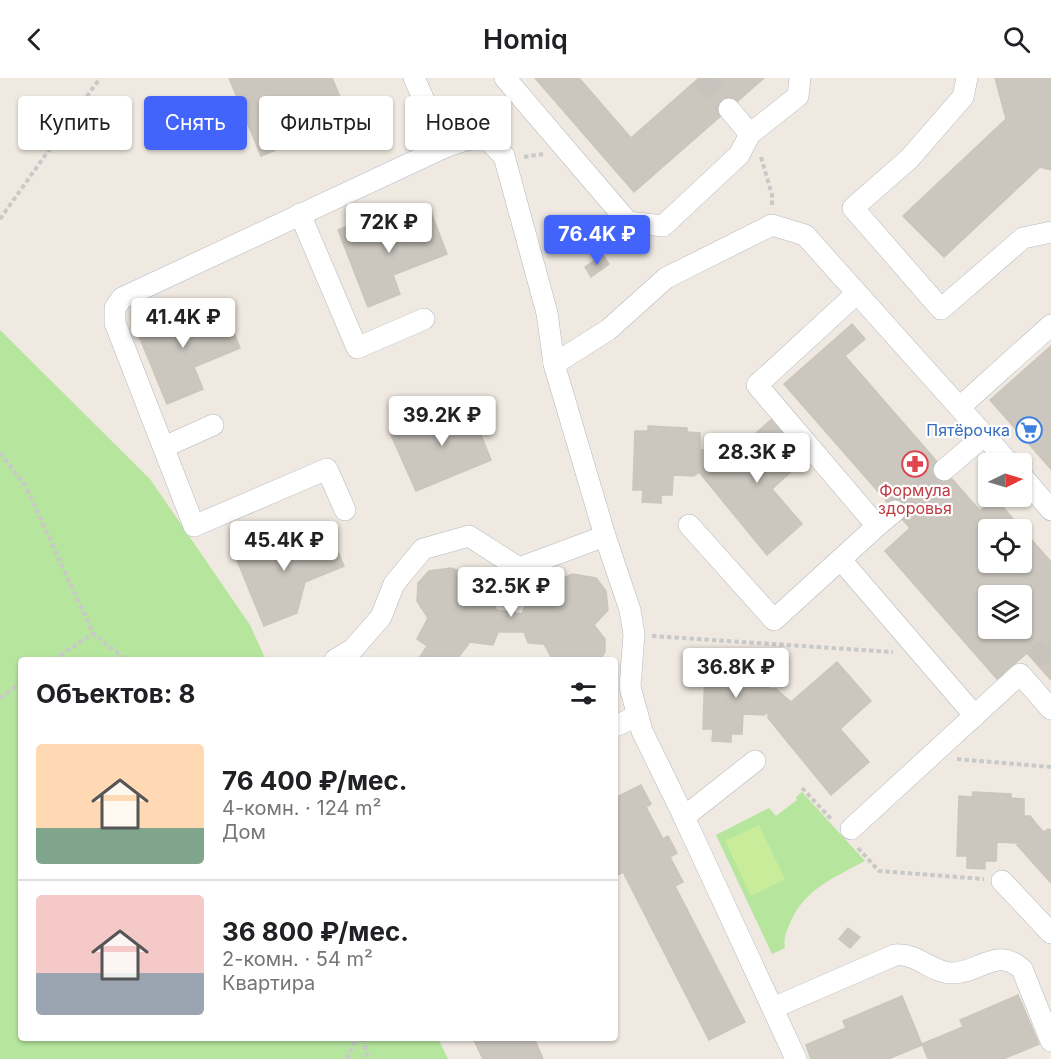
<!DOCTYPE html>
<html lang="ru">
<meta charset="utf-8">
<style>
:root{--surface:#fff;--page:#f6f6f6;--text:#202124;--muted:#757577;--line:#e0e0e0;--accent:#4264fb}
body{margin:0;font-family:Inter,sans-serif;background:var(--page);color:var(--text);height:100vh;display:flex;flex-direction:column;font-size:22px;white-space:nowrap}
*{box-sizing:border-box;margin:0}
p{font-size:20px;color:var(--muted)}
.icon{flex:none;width:33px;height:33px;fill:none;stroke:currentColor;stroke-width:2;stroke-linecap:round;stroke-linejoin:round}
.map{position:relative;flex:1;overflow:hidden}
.details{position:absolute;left:18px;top:579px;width:600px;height:384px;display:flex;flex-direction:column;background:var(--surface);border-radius:6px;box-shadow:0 2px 4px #0004}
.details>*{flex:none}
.banner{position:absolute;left:18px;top:18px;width:600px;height:54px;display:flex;gap:12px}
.needle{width:39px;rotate:85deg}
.tools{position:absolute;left:978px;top:375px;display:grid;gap:12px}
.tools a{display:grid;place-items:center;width:54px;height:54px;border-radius:6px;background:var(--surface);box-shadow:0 2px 4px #0004;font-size:30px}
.price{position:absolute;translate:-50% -51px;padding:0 14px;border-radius:6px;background:#fff;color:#222;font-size:20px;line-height:39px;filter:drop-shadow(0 2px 3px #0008)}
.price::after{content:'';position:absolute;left:50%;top:36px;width:18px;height:14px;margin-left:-9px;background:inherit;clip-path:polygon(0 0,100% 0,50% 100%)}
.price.selected{background:var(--accent);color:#fff}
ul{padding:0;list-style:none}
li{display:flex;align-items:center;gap:18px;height:150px;padding:0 18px}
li+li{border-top:2px solid var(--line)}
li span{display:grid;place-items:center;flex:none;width:168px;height:120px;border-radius:6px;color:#555}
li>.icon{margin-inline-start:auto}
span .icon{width:72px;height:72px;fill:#fffc;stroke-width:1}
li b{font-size:26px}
h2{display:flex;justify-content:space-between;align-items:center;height:72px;padding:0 18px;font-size:26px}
.chip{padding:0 21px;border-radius:6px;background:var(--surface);box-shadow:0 2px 4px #0004;font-size:21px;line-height:54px}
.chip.selected{background:var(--accent);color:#fff}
header{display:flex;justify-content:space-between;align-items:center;height:78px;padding:0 18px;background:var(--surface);font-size:27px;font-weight:600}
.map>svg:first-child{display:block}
.green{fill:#b6e59e}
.pitch{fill:#c9ec9a}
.building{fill:#cbc7bf;stroke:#cbc5ba;stroke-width:1.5;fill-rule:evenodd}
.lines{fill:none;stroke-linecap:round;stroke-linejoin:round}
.minor-tunnel{stroke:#c8c4bd;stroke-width:21;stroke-dasharray:21 10;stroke-linecap:butt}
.minor-casing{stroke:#b4b7c1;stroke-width:22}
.path{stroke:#c9c9c9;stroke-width:4;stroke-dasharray:4.5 3;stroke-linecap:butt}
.minor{stroke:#fff;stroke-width:21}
.labels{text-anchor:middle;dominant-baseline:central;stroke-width:4.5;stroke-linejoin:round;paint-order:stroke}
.shop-label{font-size:16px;fill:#366cbe;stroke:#fff;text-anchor:end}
.health-label{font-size:16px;fill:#be3a42;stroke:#fff}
</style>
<header><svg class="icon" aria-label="back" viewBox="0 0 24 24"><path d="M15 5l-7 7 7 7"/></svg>Homiq<svg class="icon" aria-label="search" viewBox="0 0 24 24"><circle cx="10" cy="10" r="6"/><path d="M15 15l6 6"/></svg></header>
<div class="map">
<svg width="1051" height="981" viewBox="0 0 1051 981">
<rect width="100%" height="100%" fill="#efe9e1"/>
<g class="green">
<path d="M 0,252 L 150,401 L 250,547 L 266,582 L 21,582 L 21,960 L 438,960 L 448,981 L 0,981 Z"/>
<path d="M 802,714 L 865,783 C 835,799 805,811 791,843 C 787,852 783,860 785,870 L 772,876 L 716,757 L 769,730 L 776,738 L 797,722 L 796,719 Z"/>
</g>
<path class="pitch" d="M 759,747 L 785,801 L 751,818 L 725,763 Z"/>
<g class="building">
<path d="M 229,0 L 332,0 L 341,21 L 307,34 L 293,65 L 261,78 Z"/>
<path d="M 535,0 L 579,0 L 631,60 L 699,0 L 764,0 L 634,114 Z"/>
<path d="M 995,0 L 1051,0 L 1051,92 L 1040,89 L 944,179 L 903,138 L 1006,41 Z"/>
<path d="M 432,137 L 447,176 L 393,197 L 400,216 L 368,229 L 338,152 L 371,139 L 378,157 Z"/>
<path d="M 603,177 L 609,186 L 591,199 L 585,189 Z"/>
<path d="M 165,228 L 175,253 L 225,232 L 240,270 L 194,289 L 203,311 L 167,326 L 132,241 Z"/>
<path d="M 852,246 L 865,261 L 845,278 L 980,433 L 995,420 L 1051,484 L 1051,602 L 1027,575 L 997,601 L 885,473 L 910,450 L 784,306 ZM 988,452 L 1022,452 L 1022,484 L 988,484 ZM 988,518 L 1022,518 L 1022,550 L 988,550 Z"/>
<path d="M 1051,268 L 1051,391 L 990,322 Z"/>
<path d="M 468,324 L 491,382 L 416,413 L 391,357 Z"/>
<path d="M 772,341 L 806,380 L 772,411 L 802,446 L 767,477 L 699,394 L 700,372 L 706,372 L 725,382 Z"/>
<path d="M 648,348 L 687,350 L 687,354 L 700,355 L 700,372 L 706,372 L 714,382 L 694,398 L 673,397 L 672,417 L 661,417 L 661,425 L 642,424 L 643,412 L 633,412 L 635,353 L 648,353 Z"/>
<path d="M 329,453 L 344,488 L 305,504 L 297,535 L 264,548 L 232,470 L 260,458 L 291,469 Z"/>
<path d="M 451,490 L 467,496 L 474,515 L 492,518 L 496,532 L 522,536 L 526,525 L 545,525 L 556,504 L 572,496 L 596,500 L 606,513 L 608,532 L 594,547 L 605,561 L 605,574 L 600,582 L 553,582 L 544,566 L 528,565 L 524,554 L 498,554 L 493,567 L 470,564 L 457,581 L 418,582 L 427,568 L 417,561 L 428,540 L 417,523 L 418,505 L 429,493 Z"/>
<path d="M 837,584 L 871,623 L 840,651 L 869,684 L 831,717 L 768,640 L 769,611 L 776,611 L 791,624 Z"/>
<path d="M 718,587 L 757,589 L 757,593 L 770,594 L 769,611 L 776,611 L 784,621 L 764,637 L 743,636 L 742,656 L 731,656 L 731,664 L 712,663 L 713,651 L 703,651 L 705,592 L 718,592 Z"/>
<path d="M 641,707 L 651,726 L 646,729 L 663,761 L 668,758 L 677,775 L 670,779 L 683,804 L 675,808 L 745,944 L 709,962 L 623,794 L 618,797 L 615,791 L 615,720 Z"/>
<path d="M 973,714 L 1011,716 L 1011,720 L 1024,721 L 1024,738 L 1030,738 L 1038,748 L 1019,765 L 997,764 L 996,783 L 985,783 L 985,791 L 967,790 L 967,778 L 957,778 L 959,718 L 972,719 Z"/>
<path d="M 1038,748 L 1044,754 L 1048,751 L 1051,752 L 1051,805 L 1017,767 Z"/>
<path d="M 848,850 L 860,859 L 850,870 L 839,861 Z"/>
<path d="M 1018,917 L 1039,966 L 1003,981 L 928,981 L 922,966 L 963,949 L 960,942 Z"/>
<path d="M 902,918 L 922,967 L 888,981 L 811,981 L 806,967 L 846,950 L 843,943 Z"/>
<path d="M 473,960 L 534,960 L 543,981 L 483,981 Z"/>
</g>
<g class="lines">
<g class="minor-tunnel">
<path d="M 701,0 L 729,31"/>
<path d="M 895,433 L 944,392"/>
<path d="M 1033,582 L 1051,566"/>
</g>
<g class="minor-casing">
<g id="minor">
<path d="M 414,0 L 445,69"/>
<path d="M 505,0 L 628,144 L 663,148 L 739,77 L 750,56 L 798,18 L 800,0"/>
<path d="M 967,0 L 963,19 L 909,81 L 853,130 L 941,231 L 1023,160 L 1051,154"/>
<path d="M 729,31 L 750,56"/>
<path d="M 300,136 L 357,270 L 424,241"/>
<path d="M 554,286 L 608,252 L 666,200 L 772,147 L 805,157 L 1010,386"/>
<path d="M 960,329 L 1051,247"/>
<path d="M 164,369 L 213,347"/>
<path d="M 944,392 L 985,357"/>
<path d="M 1022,398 L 1051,432"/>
<path d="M 345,432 L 327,391 L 194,448 L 115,245 L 115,230 L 122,220 L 445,69 L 465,62 L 485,59 L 504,78 L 547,235 L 554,286 L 605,458 L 630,532 L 634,556 L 630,609 L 642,653 L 684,739 L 755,683"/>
<path d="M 689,447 L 774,542 L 877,448 L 757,307 L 856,216"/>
<path d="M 877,448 L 895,433"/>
<path d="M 841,482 L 975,638"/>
<path d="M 335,582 L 353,571 L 381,539 L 394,506 L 423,471 L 469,458 L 519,490 L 605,458"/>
<path d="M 615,648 L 638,638"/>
<path d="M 684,739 L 796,981"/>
<path d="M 851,751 L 1020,596 L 1051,631"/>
<path d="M 1002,803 L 1051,855"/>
<path d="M 773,930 L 895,877 C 919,875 931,895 952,895 C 980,895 996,868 1022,891 L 1051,963"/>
</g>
</g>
<g class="path">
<path d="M 524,79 L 543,76"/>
<path d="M 761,79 L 772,117 L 772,127"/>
<path d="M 0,141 L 100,0"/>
<path d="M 0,375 L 25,407 L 93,555 L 126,582"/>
<path d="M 652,558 L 893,574"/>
<path d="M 54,582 L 93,555"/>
<path d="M 0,620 L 21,605"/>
<path d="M 957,681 L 1051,689"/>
<path d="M 802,710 L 832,742"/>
<path d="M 858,770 L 879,793 L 984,801"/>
<path d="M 363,960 L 368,981"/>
<path d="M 347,981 L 356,960"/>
</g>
<use href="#minor" class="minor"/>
</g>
<defs>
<g id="supermarket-ring" transform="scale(1.35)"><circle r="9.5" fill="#fff" stroke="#3f7fe0" stroke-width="1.5"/><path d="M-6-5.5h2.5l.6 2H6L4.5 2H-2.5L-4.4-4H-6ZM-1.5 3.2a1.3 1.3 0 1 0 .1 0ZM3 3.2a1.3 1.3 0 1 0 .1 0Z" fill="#3f7fe0"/></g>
<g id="pharmacy-ring" transform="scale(1.35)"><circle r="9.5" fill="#fff" stroke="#e0444e" stroke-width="1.5"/><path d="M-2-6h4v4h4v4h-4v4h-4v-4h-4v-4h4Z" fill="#e0444e"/></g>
</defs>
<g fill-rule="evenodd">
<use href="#supermarket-ring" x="1029" y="352"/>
<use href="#pharmacy-ring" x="915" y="386"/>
</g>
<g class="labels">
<g class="shop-label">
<text x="1010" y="352">Пятёрочка</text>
</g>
<g class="health-label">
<text x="915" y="412">Формула<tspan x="915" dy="18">здоровья</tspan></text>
</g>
</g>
</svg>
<div class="tools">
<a><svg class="needle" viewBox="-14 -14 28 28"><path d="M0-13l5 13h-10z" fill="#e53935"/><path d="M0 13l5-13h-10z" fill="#757577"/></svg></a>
<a><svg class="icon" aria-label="locate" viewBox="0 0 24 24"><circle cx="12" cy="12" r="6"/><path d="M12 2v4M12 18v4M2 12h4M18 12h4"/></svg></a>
<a><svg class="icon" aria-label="layers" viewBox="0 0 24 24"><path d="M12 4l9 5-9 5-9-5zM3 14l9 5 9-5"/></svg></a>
</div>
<b class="price" style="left:389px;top:176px">72K ₽</b>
<b class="price selected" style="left:597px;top:188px">76.4K ₽</b>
<b class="price" style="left:183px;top:271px">41.4K ₽</b>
<b class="price" style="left:442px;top:369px">39.2K ₽</b>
<b class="price" style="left:757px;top:406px">28.3K ₽</b>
<b class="price" style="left:284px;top:494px">45.4K ₽</b>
<b class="price" style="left:511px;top:540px">32.5K ₽</b>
<b class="price" style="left:736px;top:621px">36.8K ₽</b>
<div class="banner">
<a class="chip">Купить</a>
<a class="chip selected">Снять</a>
<a class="chip">Фильтры</a>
<a class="chip">Новое</a>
</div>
<section class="details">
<h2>Объектов: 8<svg class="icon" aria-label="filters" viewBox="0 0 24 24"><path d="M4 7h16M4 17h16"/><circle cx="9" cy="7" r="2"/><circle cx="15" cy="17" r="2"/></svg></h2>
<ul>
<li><span style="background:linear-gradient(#ffd9b3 70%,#7fa58c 0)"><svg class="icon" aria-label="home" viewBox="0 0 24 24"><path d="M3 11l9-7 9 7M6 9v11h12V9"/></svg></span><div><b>76 400 ₽/мес.</b><p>4-комн. · 124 m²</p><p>Дом</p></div></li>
<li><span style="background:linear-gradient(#f6c9c9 65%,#9aa5b1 0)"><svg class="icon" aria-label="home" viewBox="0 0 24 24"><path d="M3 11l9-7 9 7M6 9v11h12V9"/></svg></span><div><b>36 800 ₽/мес.</b><p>2-комн. · 54 m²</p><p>Квартира</p></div></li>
</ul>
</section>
</div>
